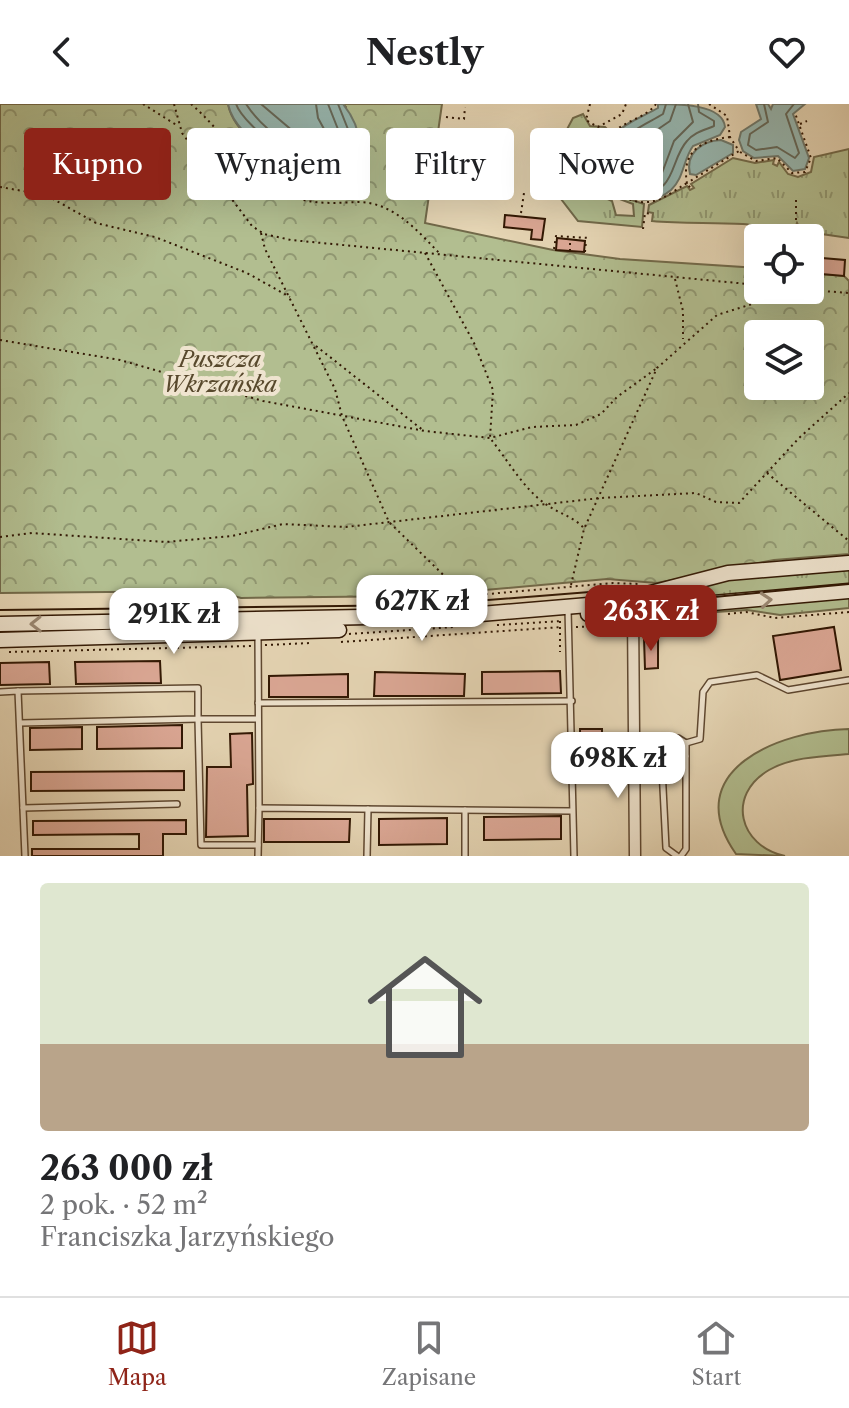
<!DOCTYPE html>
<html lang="pl">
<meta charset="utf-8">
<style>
:root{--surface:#fff;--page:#f2f2f2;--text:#202124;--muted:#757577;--line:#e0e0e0;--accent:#8f2418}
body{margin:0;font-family:"Libre Caslon Text",serif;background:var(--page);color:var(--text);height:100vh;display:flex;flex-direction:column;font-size:30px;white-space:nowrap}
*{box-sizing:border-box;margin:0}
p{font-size:26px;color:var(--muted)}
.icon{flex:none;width:44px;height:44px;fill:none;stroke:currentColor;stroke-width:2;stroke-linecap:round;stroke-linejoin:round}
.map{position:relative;height:752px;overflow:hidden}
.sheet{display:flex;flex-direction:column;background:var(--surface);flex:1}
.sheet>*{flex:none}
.hud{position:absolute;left:24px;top:24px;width:802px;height:72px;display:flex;gap:16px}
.tools{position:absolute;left:744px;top:120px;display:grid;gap:16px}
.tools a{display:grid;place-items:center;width:80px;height:80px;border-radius:8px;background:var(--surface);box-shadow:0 8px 32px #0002;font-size:40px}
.price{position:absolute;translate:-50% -68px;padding:0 18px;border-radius:16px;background:#fff;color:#222;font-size:26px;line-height:52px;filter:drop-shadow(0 2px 4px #0008)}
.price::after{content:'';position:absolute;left:50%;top:48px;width:24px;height:18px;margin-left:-12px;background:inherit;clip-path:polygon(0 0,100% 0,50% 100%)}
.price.active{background:var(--accent);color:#fff}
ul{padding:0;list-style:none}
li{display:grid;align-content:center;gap:16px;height:424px;padding:0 40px}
li span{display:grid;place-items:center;height:248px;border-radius:8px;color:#555}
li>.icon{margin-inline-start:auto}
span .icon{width:144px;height:144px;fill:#fffc;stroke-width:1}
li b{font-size:34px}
.chip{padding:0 28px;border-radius:8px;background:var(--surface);box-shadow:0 8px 32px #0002;font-size:28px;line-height:72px}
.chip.active{background:var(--accent);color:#fff}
header{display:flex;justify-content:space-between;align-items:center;height:104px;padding:0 40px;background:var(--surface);font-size:36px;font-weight:700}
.menu{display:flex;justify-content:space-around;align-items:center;height:112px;border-top:2px solid var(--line);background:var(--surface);font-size:22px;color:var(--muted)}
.menu a{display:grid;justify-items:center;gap:4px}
.menu .active{color:var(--accent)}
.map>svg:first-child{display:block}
.grass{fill:url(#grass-tufts);stroke:#726a4a;stroke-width:2}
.forest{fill:url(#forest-crowns);stroke:#726a4a;stroke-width:2;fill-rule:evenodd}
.pitch{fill:#b2be90;stroke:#726a4a;stroke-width:2}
.water{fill:#97b8b2;stroke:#6e786c;stroke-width:2}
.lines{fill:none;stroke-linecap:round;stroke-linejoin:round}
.shore{stroke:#64685a;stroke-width:2}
.building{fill:#dca896;stroke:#311703;stroke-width:2}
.service-casing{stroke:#5e4730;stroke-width:8}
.minor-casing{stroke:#5e4730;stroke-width:13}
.secondary-casing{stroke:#311703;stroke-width:17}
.path{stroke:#311703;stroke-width:2;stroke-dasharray:2 4;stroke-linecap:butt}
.service{stroke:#efe4cf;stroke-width:5}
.minor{stroke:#efe4cf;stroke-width:10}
.secondary{stroke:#efe4cf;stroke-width:14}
.tram{stroke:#311703;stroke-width:2}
.oneway{stroke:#9a8873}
.labels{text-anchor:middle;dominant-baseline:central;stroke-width:8;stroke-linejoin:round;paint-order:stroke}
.park-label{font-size:22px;font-style:italic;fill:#58492d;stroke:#efe4cf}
</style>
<header><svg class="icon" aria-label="back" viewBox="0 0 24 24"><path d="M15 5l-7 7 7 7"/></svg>Nestly<svg class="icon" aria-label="heart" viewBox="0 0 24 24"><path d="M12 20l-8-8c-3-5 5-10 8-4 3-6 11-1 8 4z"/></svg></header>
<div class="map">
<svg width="849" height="752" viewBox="0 0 849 752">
<defs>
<pattern id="grass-tufts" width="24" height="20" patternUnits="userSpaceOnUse" patternTransform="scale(2)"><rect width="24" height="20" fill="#b2be90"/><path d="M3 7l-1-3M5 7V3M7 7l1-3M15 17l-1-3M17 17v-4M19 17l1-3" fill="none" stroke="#919973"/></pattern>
<pattern id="forest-crowns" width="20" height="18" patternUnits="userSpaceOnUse" patternTransform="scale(2)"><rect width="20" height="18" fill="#b2be90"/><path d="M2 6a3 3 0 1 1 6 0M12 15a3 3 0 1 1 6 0" fill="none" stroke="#919973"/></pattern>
</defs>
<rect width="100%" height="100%" fill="#e6d6b5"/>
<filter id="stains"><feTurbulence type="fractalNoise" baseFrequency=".0025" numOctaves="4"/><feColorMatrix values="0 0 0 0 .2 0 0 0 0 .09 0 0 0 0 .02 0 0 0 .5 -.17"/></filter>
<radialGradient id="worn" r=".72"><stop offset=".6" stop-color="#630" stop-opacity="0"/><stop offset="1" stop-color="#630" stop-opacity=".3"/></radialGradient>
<g class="grass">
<path d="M 583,10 L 590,22 L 605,23 L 610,28 L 603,42 L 601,62 L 589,67 L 571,45 L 565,29 L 573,14 Z"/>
<path d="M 551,42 L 566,48 C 580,76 563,75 552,91 L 536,89 L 542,50 Z"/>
<path d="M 849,45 L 849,134 L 801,127 L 797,119 L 795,124 C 776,130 761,121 743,120 C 712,118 683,120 652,117 L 653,109 L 648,108 L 649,101 L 687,82 L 690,86 L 694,84 L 691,80 L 733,54 L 755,59 L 774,56 L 773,60 L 777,62 L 779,58 L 788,70 L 798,73 L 811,68 L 814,53 Z"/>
<path d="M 598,67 L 619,92 L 644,100 L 642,123 L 578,117 L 558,91 L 561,88 L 580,93 L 590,79 L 594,89 L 612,97 L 616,111 L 634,112 L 633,100 L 614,93 L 596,75 L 590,79 L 590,71 Z"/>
<path d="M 849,463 L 849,483 L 657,501 L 639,498 L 702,477 Z"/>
<path d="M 849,492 L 849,504 L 780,511 L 747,506 L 716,508 L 714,505 Z"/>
</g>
<path class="forest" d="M 0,0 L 228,0 C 236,39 290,61 323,75 L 346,3 L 343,0 L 442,0 L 425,119 L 553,146 L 620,155 L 758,164 L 758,186 L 810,186 L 810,169 L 844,172 L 849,177 L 849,450 L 774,456 L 657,479 L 607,475 L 418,492 L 241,494 L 215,487 L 0,489 ZM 758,230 L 810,230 L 810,282 L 758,282 Z"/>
<g class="pitch">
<path d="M 479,34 L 502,37 L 495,83 L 472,79 Z"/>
<path d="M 849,625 L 849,650 C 824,652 791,653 769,666 C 726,691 739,742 785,752 L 736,750 C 677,666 781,626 849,625 Z"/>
</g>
<g class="water">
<path d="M 228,0 L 343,0 C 362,24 368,55 342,76 C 305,73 236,39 228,0 Z"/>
<path d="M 658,0 C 678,0 723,0 725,23 L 720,31 L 693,42 C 683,56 684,74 671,86 C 635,117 583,66 615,30 C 626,18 644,12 658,4 Z"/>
<path d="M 756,0 L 768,0 L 771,5 L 773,0 L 805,0 L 793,10 L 809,54 L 805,65 L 793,67 L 778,52 L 754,54 L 743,47 L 739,36 L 741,28 L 761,15 Z"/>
<path d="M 721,36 L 733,41 L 733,49 L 696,71 L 690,70 C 685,49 702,37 721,36 Z"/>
</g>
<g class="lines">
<g class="shore">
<path d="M 236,0 C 244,23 314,77 340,67 C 348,64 351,46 353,38 L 338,0"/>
<path d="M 246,0 C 263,26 302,55 334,57 L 343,38 L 328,0"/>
<path d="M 261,0 L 294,28 L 327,43 L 330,36 L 318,14 L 316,0"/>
<path d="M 666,0 L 663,10 C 640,24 605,35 616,69 C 622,78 629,86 640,87 C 676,92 670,55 687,37 C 694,28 705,26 714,22 L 714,17 L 699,8 L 698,0"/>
<path d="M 676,0 L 670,17 L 626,47 L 624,62 L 634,75 L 650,77 L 662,69 L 674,37 L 693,18 L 688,0"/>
<path d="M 764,0 L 768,18 L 750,30 L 748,41 L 756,46 L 777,43 L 795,54 L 799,49 L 786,10 L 794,0"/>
</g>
</g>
<g class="building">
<path d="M 505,111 L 545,115 L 542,136 L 531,135 L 532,126 L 504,123 Z"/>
<path d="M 557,134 L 585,137 L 584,148 L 556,146 Z"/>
<path d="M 810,153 L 845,156 L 844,172 L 810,169 Z"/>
<path d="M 834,523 L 841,566 L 780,576 L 773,532 Z"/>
<path d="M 644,534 L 658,534 L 658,564 L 645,565 Z"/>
<path d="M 160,557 L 161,579 L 76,580 L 75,558 Z"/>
<path d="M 49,558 L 50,580 L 0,581 L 0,559 Z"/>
<path d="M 560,567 L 561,589 L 482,590 L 482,568 Z"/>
<path d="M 375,568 L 465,570 L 464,592 L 374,592 Z"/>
<path d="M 348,570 L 348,593 L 269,593 L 269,572 Z"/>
<path d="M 182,621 L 182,644 L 97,645 L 97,623 Z"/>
<path d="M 82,623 L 82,645 L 30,646 L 30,624 Z"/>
<rect x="580" y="625" width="22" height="51"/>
<path d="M 252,629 L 253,680 L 247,681 L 248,732 L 206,733 L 207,663 L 231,663 L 230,630 Z"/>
<path d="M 184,667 L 184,686 L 31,687 L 31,668 Z"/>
<path d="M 561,712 L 561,735 L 484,736 L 484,713 Z"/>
<path d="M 447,714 L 447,740 L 379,741 L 379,715 Z"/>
<path d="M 264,715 L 350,715 L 349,738 L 264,738 Z"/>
<path d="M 186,716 L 186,730 L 163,730 L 163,752 L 32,752 L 32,745 L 139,745 L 139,730 L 33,731 L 33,717 Z"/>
</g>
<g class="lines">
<g class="service-casing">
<g id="service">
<path d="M 568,505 L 574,752"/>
<path d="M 258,531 L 259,704"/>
<path d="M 18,587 L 198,584 L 198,615 L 20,619"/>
<path d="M 0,588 L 18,587 L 25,752"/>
<path d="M 258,599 L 572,597"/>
<path d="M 686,639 L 700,635 L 703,588 L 710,578 L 757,571 L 788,586 L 849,576"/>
<path d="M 661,653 L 686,652"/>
<path d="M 23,704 L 177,700"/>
<path d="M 465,706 L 465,752"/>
<path d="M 258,741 L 201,741 L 198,615 L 258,615"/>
<path d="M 258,752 L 259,704 L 571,707"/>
<path d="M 367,752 L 368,705"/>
<path d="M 677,752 L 666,744 L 661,644 L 667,636 L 678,634 L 686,639 L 686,745 L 681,752"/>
</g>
</g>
<g class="minor-casing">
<path id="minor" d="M 633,508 L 635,752"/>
</g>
<g class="secondary-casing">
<g id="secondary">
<path d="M 588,510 L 849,487"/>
<path d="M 0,520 L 469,511 L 612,499 L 728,469 L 849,459"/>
<path d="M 0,536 L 339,526"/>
</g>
</g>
<g class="path">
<path d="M 143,0 L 178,22"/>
<path d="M 174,0 L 182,29 L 252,122 L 264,130 L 291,136 L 758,181"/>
<path d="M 191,0 C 225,29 249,73 291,92 C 312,101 336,99 358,98 C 393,98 418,127 440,150"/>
<path d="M 590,0 L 586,16 L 598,23 L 622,10 L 626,0"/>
<path d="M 656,0 C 645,16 617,17 607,37 C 593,66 616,101 648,98 C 662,97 675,86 687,79 L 691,85"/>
<path d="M 709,0 L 727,12 L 730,33 L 739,47 L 687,79 C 681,47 702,36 730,33"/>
<path d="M 446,13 L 464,15 L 465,3"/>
<path d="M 800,20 L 807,17"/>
<path d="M 740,48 L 756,57 L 777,54 L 792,69 L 805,68 L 811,54 L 795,9"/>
<path d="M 200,50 L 238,26"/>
<path d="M 0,83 L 46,91 L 96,119 L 155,133 L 247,169 L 290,193"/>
<path d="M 555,94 L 559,86 C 581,97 584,89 590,68 L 603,64"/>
<path d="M 521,109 L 524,89"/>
<path d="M 643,125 L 645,109 L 652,110"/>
<path d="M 261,129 L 265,145 L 335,285 L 342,312 L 389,418 L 465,492 L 613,479 L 640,480"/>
<path d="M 796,134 L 796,96"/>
<path d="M 554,145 L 556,132 L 589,134"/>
<path d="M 570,147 L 570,136"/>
<path d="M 585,148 L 586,137"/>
<path d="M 425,149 L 474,239 L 493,286 L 490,334 C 507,355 524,386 547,401 C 560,410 572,412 584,424"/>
<path d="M 675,175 L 683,207 L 683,235"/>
<path d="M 810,186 L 849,189"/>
<path d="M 0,236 L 120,256 L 263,297 L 425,327 L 490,334 L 532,323 L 576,321 L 601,310 L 617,293 L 657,264"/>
<path d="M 316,242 L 424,327"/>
<path d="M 767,369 L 849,437"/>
<path d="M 0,433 L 32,429 L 166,438 L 232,432 L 283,420 L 346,423 L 600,394 L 696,389 L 716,398 L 739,399 L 799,334 L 849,289"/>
<path d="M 571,481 L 584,425 L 657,264 L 717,211 L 765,196 L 774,186"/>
<path d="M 728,510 L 746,508 L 775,514 L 849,508"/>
<path d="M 560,517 L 560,548"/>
<path d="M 497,521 L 562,517"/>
<path d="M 576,523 L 622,521"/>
<path d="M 349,530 L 454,523"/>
<path d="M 341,538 L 562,523"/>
<path d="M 265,541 L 311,539"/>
<path d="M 9,548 L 251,542"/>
</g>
<use href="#service" class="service"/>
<use href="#minor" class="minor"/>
<use href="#secondary" class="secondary"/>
<path class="tram" d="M 0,506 L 425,501 L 615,486 L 693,495 L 849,480"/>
</g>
<defs><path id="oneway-chevron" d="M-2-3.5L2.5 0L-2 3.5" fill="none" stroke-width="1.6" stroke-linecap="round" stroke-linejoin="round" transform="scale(2)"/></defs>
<g class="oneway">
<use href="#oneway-chevron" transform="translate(766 496) rotate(-5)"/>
<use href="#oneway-chevron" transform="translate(36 520) rotate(179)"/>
</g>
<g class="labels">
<g class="park-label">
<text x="220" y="255">Puszcza<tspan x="220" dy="25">Wkrzańska</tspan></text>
</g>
</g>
<rect width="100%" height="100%" filter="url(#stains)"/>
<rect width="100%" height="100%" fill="url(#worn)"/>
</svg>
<div class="tools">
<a><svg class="icon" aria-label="locate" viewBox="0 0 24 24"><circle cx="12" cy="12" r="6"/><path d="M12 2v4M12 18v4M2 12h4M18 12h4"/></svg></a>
<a><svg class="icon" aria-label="layers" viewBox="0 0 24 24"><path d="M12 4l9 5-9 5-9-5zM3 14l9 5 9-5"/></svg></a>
</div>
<b class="price" style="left:422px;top:539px">627K zł</b>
<b class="price active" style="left:651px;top:549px">263K zł</b>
<b class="price" style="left:174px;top:552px">291K zł</b>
<b class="price" style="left:618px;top:696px">698K zł</b>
<div class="hud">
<a class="chip active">Kupno</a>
<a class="chip">Wynajem</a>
<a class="chip">Filtry</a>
<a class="chip">Nowe</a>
</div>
</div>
<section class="sheet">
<ul>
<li><span style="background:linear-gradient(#dfe7d0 65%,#b9a48a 0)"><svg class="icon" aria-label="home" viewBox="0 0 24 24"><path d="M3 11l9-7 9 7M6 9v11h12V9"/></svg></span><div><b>263 000 zł</b><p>2 pok. · 52 m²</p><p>Franciszka Jarzyńskiego</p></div></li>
</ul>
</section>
<nav class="menu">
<a class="active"><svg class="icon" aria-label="map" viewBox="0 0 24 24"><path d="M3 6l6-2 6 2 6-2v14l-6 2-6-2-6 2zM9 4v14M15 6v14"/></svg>Mapa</a>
<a><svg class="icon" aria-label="saved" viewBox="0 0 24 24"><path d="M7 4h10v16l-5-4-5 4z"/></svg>Zapisane</a>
<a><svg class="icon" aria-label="home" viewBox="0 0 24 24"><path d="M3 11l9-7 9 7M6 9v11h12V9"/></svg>Start</a>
</nav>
